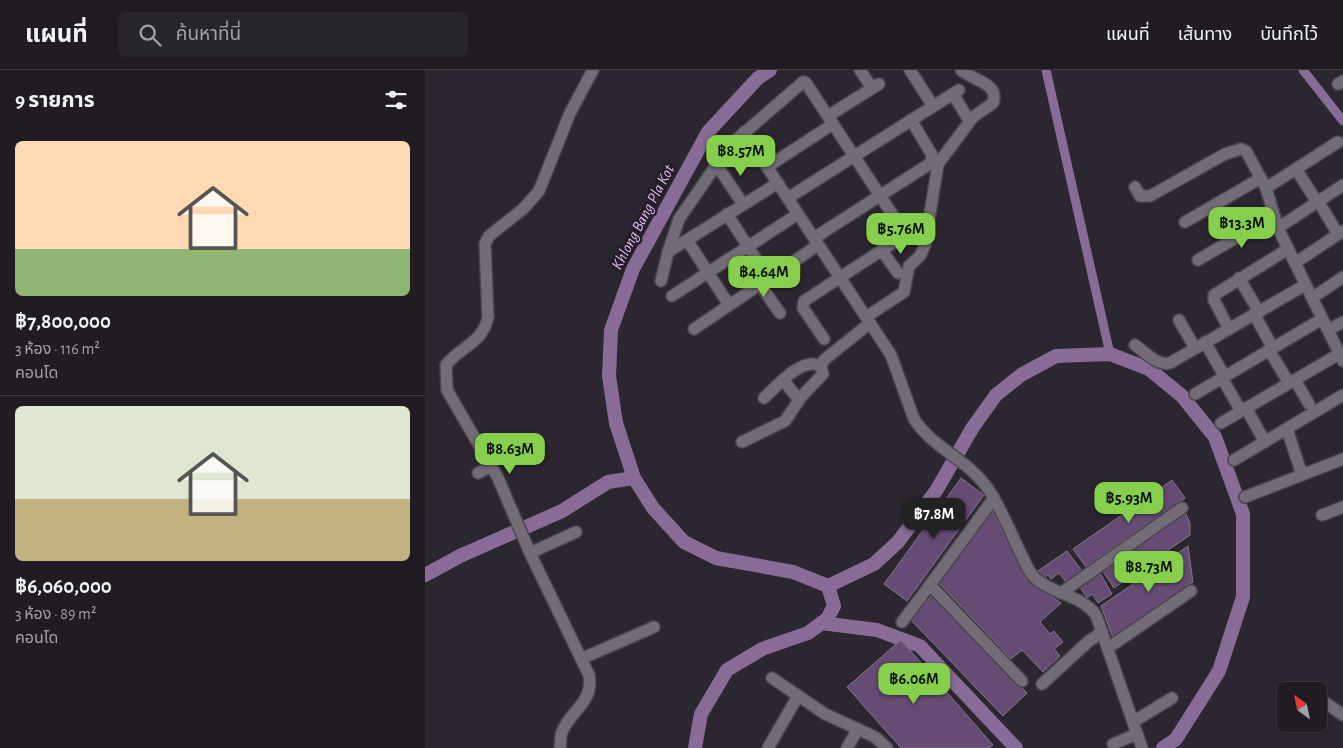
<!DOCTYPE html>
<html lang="th">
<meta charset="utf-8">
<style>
:root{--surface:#211c24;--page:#29252c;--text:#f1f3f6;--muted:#a2a1a6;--line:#3e3a41;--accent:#85cf4c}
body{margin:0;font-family:"Alegreya Sans","Noto Sans Thai",sans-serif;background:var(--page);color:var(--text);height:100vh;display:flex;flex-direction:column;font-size:19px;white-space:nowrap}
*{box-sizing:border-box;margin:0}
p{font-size:16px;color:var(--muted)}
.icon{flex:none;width:28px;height:28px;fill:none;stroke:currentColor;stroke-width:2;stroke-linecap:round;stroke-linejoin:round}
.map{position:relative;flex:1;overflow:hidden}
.drawer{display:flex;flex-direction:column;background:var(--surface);width:425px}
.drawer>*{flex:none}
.needle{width:32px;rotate:327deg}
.fabs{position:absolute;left:852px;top:612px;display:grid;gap:10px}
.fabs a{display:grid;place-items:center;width:50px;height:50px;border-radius:8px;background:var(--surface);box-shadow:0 1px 4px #0004,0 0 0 1px var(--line);font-size:25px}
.price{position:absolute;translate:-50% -42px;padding:0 11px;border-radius:10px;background:var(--accent);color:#111;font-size:16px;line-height:32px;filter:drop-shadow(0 1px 2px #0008)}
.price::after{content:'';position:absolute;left:50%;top:30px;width:15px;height:11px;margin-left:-8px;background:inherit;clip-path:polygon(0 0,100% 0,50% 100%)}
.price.current{background:#222;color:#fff}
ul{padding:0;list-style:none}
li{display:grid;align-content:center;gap:10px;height:265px;padding:0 15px}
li+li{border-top:1px solid var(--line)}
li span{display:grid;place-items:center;height:155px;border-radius:8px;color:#555}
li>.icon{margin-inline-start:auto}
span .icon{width:90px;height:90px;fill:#fffc;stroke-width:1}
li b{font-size:21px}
h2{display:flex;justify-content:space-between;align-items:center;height:60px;padding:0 15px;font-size:21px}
header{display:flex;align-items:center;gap:30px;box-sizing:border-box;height:70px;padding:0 25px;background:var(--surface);border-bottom:1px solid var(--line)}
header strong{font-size:24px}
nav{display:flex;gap:28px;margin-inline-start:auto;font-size:18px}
.search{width:350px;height:45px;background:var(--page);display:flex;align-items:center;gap:12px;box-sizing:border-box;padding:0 18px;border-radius:8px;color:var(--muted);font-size:19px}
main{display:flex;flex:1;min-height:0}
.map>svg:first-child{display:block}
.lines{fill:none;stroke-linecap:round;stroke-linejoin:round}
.canal{stroke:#886c97;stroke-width:9}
.river{stroke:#886c97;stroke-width:14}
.building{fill:#664b74;stroke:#807984}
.minor-casing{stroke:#4a454d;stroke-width:14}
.minor{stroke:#736c77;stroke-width:11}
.labels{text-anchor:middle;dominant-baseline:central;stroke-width:5;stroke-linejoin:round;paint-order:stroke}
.water-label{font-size:16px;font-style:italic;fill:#e6bafd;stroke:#231d26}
</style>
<header>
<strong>แผนที่</strong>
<div class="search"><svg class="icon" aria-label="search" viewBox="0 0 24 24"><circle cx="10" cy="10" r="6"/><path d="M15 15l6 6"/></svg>ค้นหาที่นี่</div>
<nav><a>แผนที่</a><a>เส้นทาง</a><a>บันทึกไว้</a></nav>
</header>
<main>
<section class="drawer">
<h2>9 รายการ<svg class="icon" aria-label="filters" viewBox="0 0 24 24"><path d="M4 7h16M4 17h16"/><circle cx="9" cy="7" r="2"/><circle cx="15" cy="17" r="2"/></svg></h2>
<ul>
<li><span style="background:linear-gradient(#ffd9b3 70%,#8fb573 0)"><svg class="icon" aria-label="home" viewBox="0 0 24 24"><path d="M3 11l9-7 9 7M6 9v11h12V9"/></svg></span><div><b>฿7,800,000</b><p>3 ห้อง · 116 m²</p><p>คอนโด</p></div></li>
<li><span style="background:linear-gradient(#dfe7d0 60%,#c2b280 0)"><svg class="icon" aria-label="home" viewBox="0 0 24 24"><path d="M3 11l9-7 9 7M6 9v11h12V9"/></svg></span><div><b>฿6,060,000</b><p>3 ห้อง · 89 m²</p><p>คอนโด</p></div></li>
</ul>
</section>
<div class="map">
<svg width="918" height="678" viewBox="0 0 918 678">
<rect width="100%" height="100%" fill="#2c2630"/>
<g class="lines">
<g class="canal">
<path d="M 621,0 L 685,284"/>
<path d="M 878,0 L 918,51"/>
</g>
<g class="river">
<path d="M 0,505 L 35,486 L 137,441 L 183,412 L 209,408"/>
<path d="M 403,516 L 449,494 L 473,472 L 511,421 L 548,357 L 571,325 L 596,305 L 631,286 L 685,284 L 724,299 L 757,326 L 790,367 L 818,444 L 818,527 L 794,601 L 751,669 L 738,678"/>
<path d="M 396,553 L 452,560 L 495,576 L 591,678"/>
<path d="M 270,678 L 276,644 L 302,600 L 337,579 L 383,563 L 402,549 L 409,536 L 403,516 L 368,502 L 291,488 L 259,472 L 228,438 L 209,408 L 191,353 L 184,306 L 186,260 L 208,199 L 283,62 L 333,8 L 345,0"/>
</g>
</g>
<g class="building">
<path d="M 536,408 L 559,425 L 482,531 L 459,514 Z"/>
<path d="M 747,410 L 760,428 L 661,497 L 648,479 Z"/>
<path d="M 568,441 L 601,508 L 636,533 L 615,552 L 625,564 L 629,561 L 638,572 L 629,579 L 635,586 L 618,602 L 597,580 L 586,589 L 513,512 Z"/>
<path d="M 760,442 L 765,453 L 765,465 L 689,518 L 677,500 Z"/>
<path d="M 763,476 L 768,512 L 688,568 L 676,536 Z"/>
<path d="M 642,481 L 657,501 L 641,512 L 634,503 L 626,509 L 623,505 L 619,508 L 610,503 Z"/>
<path d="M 675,503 L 687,524 L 673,533 L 667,524 L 662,528 L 655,517 Z"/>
<path d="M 508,525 L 602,623 L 578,646 L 484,548 Z"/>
<path d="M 476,570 L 568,675 L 564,678 L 476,678 L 422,617 Z"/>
</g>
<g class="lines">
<g class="minor-casing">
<g id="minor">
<path d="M 435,0 L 447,18"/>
<path d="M 485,0 L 508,36"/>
<path d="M 913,14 L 918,11"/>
<path d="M 528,24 L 542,47"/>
<path d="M 403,46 L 454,14"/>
<path d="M 319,62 L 466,285 L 489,349 C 508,378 541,389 561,416 C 577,438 586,465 598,488 C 601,495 604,502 610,508 C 627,524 657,525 671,545 L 717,678"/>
<path d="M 291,94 L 318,134"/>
<path d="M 342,97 L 408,54"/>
<path d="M 871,99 L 892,132"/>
<path d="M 710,117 L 715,126 L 725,126 L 800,84 L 816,79 L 821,81 L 841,118 L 853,158 L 918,291"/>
<path d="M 841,118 L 913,72"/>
<path d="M 363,128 L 534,20"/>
<path d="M 893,131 L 913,164"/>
<path d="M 302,144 L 344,209"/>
<path d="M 760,152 L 836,108"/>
<path d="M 853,158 L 918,115"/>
<path d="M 389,168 L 506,93 L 507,85 L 486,50"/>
<path d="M 262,170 L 304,235"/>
<path d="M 457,181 L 473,203"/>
<path d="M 243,182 L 353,113"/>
<path d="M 773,190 L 848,146"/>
<path d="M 870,193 L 918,161"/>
<path d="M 814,208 L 834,242"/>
<path d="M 236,211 L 243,182 L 254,149 L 305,75 L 378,12 L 381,13 L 481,165"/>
<path d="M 335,215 L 355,243"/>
<path d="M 247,226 L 373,144"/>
<path d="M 887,228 L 918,207"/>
<path d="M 829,244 L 848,278"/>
<path d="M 441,247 L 479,222 L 484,196 L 495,186 L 500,175 L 513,94 L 548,47 L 568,33 C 575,13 547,10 536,0"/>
<path d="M 754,250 L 770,278"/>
<path d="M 269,259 L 393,175"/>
<path d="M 804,259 L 789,230 L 789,225 L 863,179"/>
<path d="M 903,260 L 918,252"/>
<path d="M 399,269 L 378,238 L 379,231 L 494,156"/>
<path d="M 780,272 L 800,307"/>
<path d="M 710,275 C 720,282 732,296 745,293 L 880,215"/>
<path d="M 844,280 L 864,313"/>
<path d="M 797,308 L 816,341"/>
<path d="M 870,310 L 884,334"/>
<path d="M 359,311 L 374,330"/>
<path d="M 770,324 L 897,249"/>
<path d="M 339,328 C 352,316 377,286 396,296"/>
<path d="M 821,338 L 840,372"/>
<path d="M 796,353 L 914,284"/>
<path d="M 862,359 L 877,405"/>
<path d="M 317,372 L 360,351 L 376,327 L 398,304 L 396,296 L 399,290 L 445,253"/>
<path d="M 809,390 L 918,325"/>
<path d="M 53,403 L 66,396"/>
<path d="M 820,427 L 918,389"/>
<path d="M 569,428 L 505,515 L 597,611"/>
<path d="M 897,445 L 918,437"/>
<path d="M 105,483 L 151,462"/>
<path d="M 636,523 L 757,438"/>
<path d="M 477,552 L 505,515"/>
<path d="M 683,578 L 766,521"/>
<path d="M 158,588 L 229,557"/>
<path d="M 347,608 L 400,644 L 450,667 L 462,678"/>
<path d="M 617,614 L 664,571 L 677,562"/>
<path d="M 898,631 L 918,645"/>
<path d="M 708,652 L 747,628"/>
<path d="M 688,674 L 712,664"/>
<path d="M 135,678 C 136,673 135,666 137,662 C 146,639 169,633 164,605 L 105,483 L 73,408 L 22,320 L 21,295 C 36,276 58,273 63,247 L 60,174 L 64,166 L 98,139 L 114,121 L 145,43 L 168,0"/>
<path d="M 343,678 L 373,626"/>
<path d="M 422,678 L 433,659"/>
</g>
</g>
<use href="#minor" class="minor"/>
</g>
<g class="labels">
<g class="water-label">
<text transform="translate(218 147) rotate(-62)">Khlong Bang Pla Kot</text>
</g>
</g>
</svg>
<div class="fabs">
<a><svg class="needle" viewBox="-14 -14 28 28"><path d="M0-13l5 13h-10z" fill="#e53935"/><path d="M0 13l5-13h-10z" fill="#a2a1a6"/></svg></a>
</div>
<b class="price" style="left:316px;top:107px">฿8.57M</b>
<b class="price" style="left:817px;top:179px">฿13.3M</b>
<b class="price" style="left:476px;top:185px">฿5.76M</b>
<b class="price" style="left:339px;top:228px">฿4.64M</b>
<b class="price" style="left:85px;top:405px">฿8.63M</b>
<b class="price" style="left:704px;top:454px">฿5.93M</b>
<b class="price current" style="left:509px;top:470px">฿7.8M</b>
<b class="price" style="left:724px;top:523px">฿8.73M</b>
<b class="price" style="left:489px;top:635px">฿6.06M</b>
</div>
</main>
